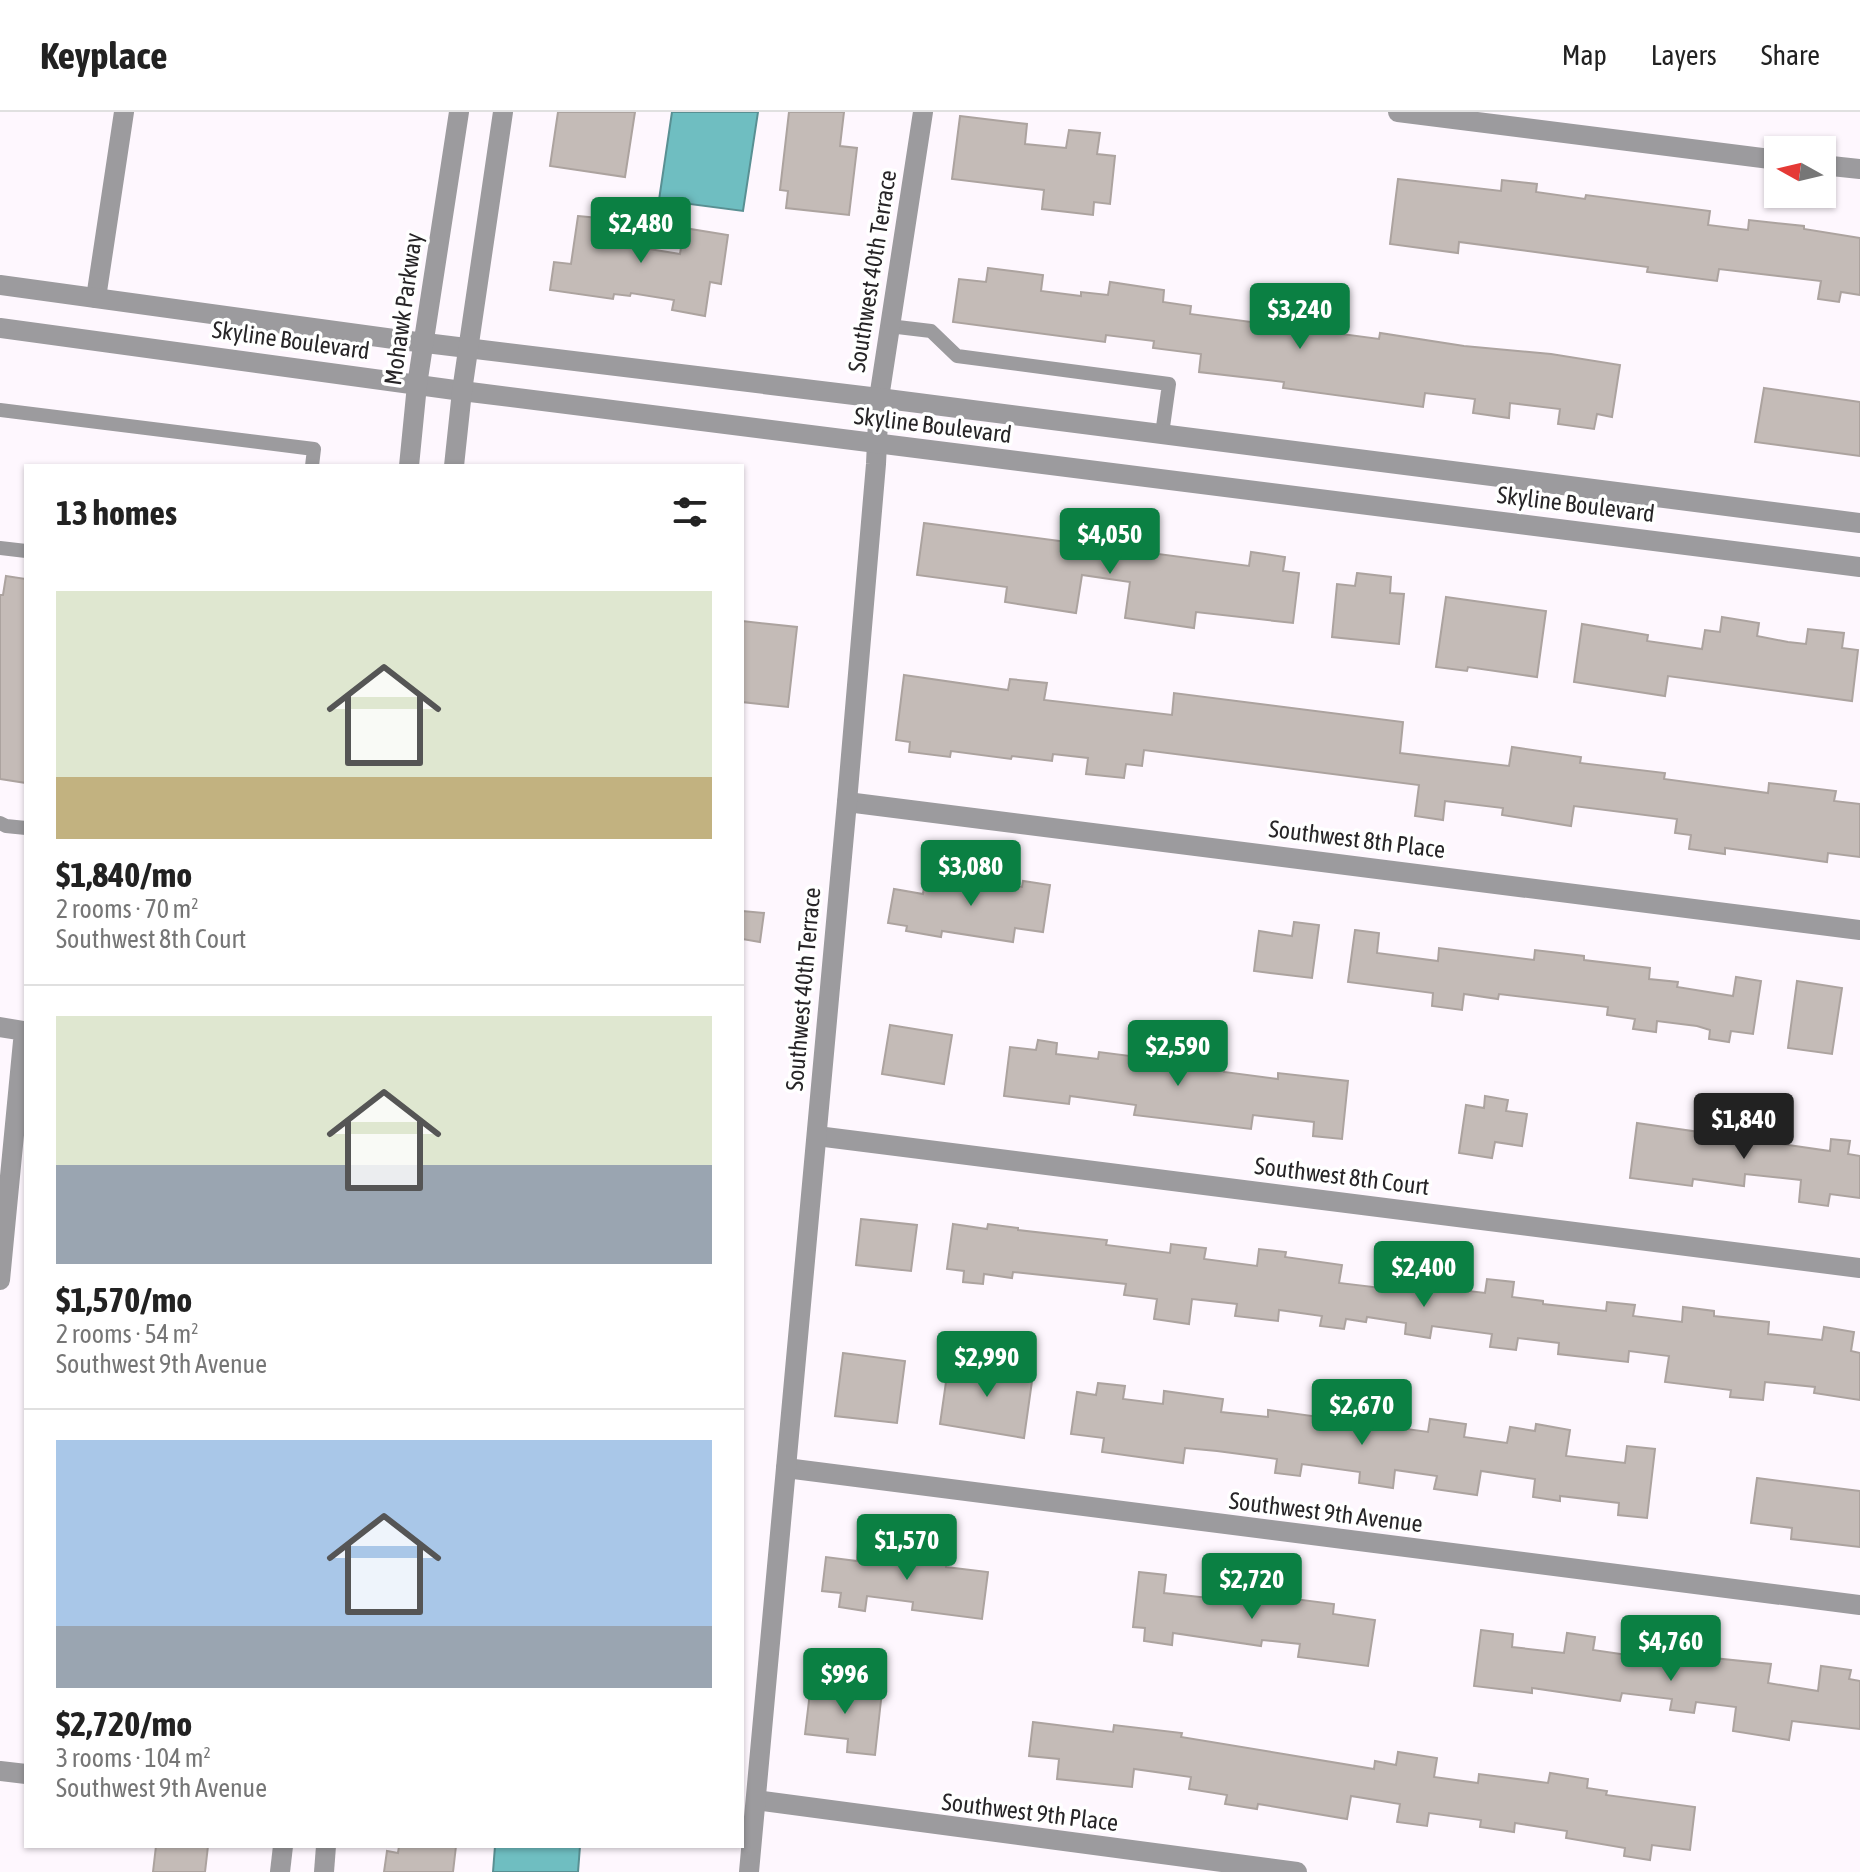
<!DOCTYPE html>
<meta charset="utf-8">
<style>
:root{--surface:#fff;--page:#f2f2f2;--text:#222;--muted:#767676;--line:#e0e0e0;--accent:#0b8043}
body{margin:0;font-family:"Asap Condensed",sans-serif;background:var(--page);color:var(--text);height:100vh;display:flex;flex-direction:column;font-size:30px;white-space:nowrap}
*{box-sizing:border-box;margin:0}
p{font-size:26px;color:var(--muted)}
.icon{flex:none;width:44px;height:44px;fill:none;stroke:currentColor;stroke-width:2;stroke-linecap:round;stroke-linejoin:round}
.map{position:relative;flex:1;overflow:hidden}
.side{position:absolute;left:24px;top:352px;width:720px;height:1384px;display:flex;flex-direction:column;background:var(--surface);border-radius:0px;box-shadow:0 2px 6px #0004}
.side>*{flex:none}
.needle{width:52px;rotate:278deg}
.buttons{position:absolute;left:1764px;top:24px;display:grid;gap:16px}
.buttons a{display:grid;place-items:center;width:72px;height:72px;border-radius:0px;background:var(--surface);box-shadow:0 2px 6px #0004;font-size:40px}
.price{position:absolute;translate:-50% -68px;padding:0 18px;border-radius:8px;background:var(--accent);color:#fff;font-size:26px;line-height:52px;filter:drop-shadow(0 2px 4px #0008)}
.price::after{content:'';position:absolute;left:50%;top:48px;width:24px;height:18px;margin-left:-12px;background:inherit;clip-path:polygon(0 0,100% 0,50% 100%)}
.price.active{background:#222;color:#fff}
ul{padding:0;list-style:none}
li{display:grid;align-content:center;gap:16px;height:424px;padding:0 32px}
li+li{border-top:2px solid var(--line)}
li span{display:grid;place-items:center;height:248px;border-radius:0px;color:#555}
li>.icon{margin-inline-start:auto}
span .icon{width:144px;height:144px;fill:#fffc;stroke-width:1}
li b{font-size:34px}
h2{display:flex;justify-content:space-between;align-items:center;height:96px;padding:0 32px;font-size:34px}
header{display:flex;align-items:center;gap:48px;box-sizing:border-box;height:112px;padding:0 40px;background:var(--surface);border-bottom:2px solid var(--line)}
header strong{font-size:38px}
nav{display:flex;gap:44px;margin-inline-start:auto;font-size:28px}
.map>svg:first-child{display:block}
.water{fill:#6fbec1;stroke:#599093;stroke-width:2}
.building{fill:#c4bbb7;stroke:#aca39f;stroke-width:2}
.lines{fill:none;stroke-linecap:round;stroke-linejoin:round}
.service{stroke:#9c9b9e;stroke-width:14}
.minor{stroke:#9c9b9e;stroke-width:20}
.tertiary{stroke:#9c9b9e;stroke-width:20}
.labels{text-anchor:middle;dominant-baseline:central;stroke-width:7;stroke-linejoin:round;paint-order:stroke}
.street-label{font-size:24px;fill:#272527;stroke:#fff}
</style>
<header>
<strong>Keyplace</strong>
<nav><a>Map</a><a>Layers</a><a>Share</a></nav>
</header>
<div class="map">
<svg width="1860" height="1760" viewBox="0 0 1860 1760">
<rect width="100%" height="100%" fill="#fef7fe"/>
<g class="water">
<path d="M 672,0 L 758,0 L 743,99 L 659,88 Z"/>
<path d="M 495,1734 L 580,1734 L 578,1760 L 493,1760 Z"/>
</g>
<g class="building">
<path d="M 558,0 L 635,0 L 625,65 L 550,54 Z"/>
<path d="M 789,0 L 844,0 L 840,34 L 857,36 L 849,103 L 786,96 L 788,79 L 780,78 Z"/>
<path d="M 960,4 L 1027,12 L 1025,32 L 1066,36 L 1069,18 L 1100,21 L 1097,42 L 1115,44 L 1110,92 L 1094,90 L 1093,103 L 1042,97 L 1044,78 L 952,67 Z"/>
<path d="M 1398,67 L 1501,79 L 1502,68 L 1537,72 L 1536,80 L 1585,87 L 1586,83 L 1710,99 L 1708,113 L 1748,118 L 1749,108 L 1804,114 L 1804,117 L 1860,126 L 1860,183 L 1841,180 L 1839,190 L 1818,187 L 1821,169 L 1719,157 L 1717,169 L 1647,160 L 1648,155 L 1459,130 L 1458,141 L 1390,132 Z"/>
<path d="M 578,104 L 641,110 L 637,135 L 680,142 L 684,116 L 728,123 L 721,172 L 710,170 L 705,204 L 672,198 L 674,188 L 631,181 L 630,184 L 614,182 L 613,187 L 550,178 L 554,150 L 571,152 Z"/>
<path d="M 988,156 L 1043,163 L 1041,179 L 1081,184 L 1081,180 L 1108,183 L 1110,170 L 1164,178 L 1163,190 L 1191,194 L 1190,202 L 1379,227 L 1380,221 L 1464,234 L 1551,242 L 1620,253 L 1612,305 L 1597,302 L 1594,317 L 1558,312 L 1560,297 L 1510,291 L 1509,306 L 1473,301 L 1475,287 L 1425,281 L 1423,295 L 1283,276 L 1284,270 L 1199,260 L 1201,242 L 1153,236 L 1154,229 L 1106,223 L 1105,230 L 953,210 L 959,167 L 986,170 Z"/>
<path d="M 1764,276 L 1860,290 L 1860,344 L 1755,330 Z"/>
<path d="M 924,411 L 1249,454 L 1251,440 L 1285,445 L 1283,459 L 1299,461 L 1293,511 L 1196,500 L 1194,516 L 1125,506 L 1130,470 L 1082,463 L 1076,501 L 1005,490 L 1007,475 L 917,463 Z"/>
<path d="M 1357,461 L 1391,465 L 1390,481 L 1404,482 L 1399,532 L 1332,525 L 1337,472 L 1355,474 Z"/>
<path d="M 6,464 L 26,467 L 26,671 L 0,667 L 0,483 L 3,483 Z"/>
<path d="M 1446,485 L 1546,499 L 1537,565 L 1468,555 L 1467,559 L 1436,555 Z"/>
<path d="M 1722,505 L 1759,511 L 1757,524 L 1788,530 L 1806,532 L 1808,517 L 1844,521 L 1842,536 L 1858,538 L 1852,589 L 1668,564 L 1665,584 L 1574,570 L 1582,512 L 1648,523 L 1647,529 L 1702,537 L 1705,518 L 1720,520 Z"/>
<path d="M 742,509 L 797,515 L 788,595 L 742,590 Z"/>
<path d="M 904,563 L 1008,578 L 1010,567 L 1047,571 L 1044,588 L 1172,603 L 1174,581 L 1403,610 L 1400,641 L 1509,654 L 1512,635 L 1581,645 L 1580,651 L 1665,661 L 1664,667 L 1768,681 L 1769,671 L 1836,679 L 1834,689 L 1860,692 L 1860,745 L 1828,741 L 1827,750 L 1725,736 L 1725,742 L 1689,737 L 1691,723 L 1675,721 L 1677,707 L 1574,694 L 1571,714 L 1502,703 L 1503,696 L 1445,689 L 1443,708 L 1415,704 L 1419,673 L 1144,638 L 1142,654 L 1126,652 L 1124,666 L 1086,662 L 1088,646 L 1053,642 L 1052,649 L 1012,644 L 1011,647 L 951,639 L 950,645 L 909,640 L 910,630 L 896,628 Z"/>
<path d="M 926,762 L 1022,775 L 1023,769 L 1050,773 L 1043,820 L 1015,816 L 1013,830 L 942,819 L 941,825 L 906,819 L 907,814 L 888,811 L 894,777 L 923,782 Z"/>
<path d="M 742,799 L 764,801 L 760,830 L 742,827 Z"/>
<path d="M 1294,810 L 1319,813 L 1312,866 L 1254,859 L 1259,819 L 1292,824 Z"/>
<path d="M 1355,818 L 1379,821 L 1377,841 L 1438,849 L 1439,836 L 1534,848 L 1535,838 L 1584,844 L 1584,848 L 1650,856 L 1649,867 L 1678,870 L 1677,875 L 1733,884 L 1736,865 L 1761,869 L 1753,922 L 1731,919 L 1729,930 L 1709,927 L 1710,918 L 1697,914 L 1657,909 L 1656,920 L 1633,917 L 1635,907 L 1607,903 L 1608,895 L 1499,882 L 1498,887 L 1464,882 L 1462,898 L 1432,894 L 1433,881 L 1348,870 Z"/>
<path d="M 1797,869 L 1842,876 L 1832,942 L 1788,936 Z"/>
<path d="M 890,913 L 952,923 L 944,972 L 882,962 Z"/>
<path d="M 1038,928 L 1057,931 L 1056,942 L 1098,947 L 1099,940 L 1193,952 L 1195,935 L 1226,939 L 1224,960 L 1278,967 L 1278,961 L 1348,969 L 1342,1027 L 1313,1024 L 1314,1010 L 1253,1003 L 1251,1017 L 1134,1003 L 1136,993 L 1070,984 L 1069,992 L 1004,984 L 1010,935 L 1036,938 Z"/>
<path d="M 1485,984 L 1508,988 L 1506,999 L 1527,1002 L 1522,1034 L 1495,1030 L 1492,1046 L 1459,1041 L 1466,993 L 1484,996 Z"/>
<path d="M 1637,1011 L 1748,1027 L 1749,1015 L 1769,1018 L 1768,1030 L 1830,1039 L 1831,1027 L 1850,1029 L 1848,1042 L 1860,1044 L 1860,1086 L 1830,1082 L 1828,1094 L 1799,1090 L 1801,1068 L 1745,1062 L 1744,1074 L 1693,1067 L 1692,1074 L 1630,1066 Z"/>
<path d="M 861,1107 L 917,1113 L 911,1159 L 856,1153 Z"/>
<path d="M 953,1112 L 987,1117 L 988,1112 L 1018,1116 L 1018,1118 L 1107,1128 L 1106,1133 L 1170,1141 L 1171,1132 L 1206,1136 L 1204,1147 L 1257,1154 L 1259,1137 L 1286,1140 L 1285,1145 L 1342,1153 L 1339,1171 L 1398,1178 L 1401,1156 L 1428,1159 L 1426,1174 L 1485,1181 L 1487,1167 L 1514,1170 L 1512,1185 L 1543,1189 L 1543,1192 L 1606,1199 L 1607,1190 L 1635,1193 L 1633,1204 L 1682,1210 L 1683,1195 L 1714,1199 L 1714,1204 L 1769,1210 L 1768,1222 L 1822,1228 L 1824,1215 L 1854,1220 L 1851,1239 L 1860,1241 L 1860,1288 L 1814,1281 L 1815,1275 L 1765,1270 L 1763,1288 L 1730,1285 L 1731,1278 L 1665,1270 L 1669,1244 L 1629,1239 L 1628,1250 L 1558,1242 L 1559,1231 L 1518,1226 L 1516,1238 L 1490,1235 L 1492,1222 L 1432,1214 L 1430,1226 L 1405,1222 L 1406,1211 L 1367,1205 L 1366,1210 L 1346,1207 L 1344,1217 L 1320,1214 L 1322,1204 L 1279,1198 L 1278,1209 L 1235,1204 L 1237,1192 L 1192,1187 L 1189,1212 L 1154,1207 L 1157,1187 L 1124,1183 L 1126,1172 L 1013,1160 L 1012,1166 L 984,1162 L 983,1172 L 963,1170 L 964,1159 L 947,1157 Z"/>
<path d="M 843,1241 L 905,1249 L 897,1311 L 835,1304 Z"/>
<path d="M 949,1249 L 1033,1262 L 1024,1326 L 940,1312 Z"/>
<path d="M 1098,1271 L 1125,1274 L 1123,1287 L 1163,1292 L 1164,1279 L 1223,1287 L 1221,1300 L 1268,1305 L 1268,1298 L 1428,1320 L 1430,1307 L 1466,1312 L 1464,1325 L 1507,1331 L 1510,1315 L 1535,1319 L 1536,1312 L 1570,1318 L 1566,1344 L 1625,1351 L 1627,1334 L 1655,1337 L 1647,1406 L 1618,1403 L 1619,1391 L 1560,1384 L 1560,1389 L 1533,1385 L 1535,1367 L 1481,1359 L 1477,1383 L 1434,1377 L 1437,1364 L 1395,1358 L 1393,1376 L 1359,1371 L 1360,1360 L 1302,1352 L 1300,1364 L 1275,1361 L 1277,1347 L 1217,1339 L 1185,1336 L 1183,1351 L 1102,1340 L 1104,1326 L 1071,1322 L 1077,1280 L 1096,1283 Z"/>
<path d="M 1757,1366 L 1860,1379 L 1860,1435 L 1791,1427 L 1792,1416 L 1751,1411 Z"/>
<path d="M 858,1434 L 947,1444 L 946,1455 L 988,1460 L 982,1507 L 912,1498 L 913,1490 L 867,1484 L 865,1499 L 839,1495 L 841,1481 L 822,1479 L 826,1445 L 857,1449 Z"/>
<path d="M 1139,1460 L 1166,1463 L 1164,1481 L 1218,1487 L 1220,1473 L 1287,1481 L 1286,1486 L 1334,1492 L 1333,1502 L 1375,1508 L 1368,1554 L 1298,1545 L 1300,1532 L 1262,1528 L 1261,1534 L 1173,1521 L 1172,1533 L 1144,1529 L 1145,1516 L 1133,1515 Z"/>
<path d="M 1481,1518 L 1513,1522 L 1512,1535 L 1564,1541 L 1567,1521 L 1595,1525 L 1593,1538 L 1648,1546 L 1649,1533 L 1675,1536 L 1674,1542 L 1771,1552 L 1768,1571 L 1818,1579 L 1821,1554 L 1851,1558 L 1849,1567 L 1860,1569 L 1860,1617 L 1792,1609 L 1789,1628 L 1733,1619 L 1736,1595 L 1696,1590 L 1694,1601 L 1670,1598 L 1672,1587 L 1622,1581 L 1620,1589 L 1532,1576 L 1532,1581 L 1474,1574 Z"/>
<path d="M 811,1572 L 882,1579 L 875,1643 L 847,1640 L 848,1627 L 805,1622 Z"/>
<path d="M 1033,1610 L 1113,1620 L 1114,1613 L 1182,1621 L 1181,1625 L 1374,1657 L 1375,1649 L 1396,1653 L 1398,1640 L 1437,1646 L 1434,1665 L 1478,1671 L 1479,1662 L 1548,1671 L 1550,1661 L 1588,1667 L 1587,1676 L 1607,1679 L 1606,1683 L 1695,1695 L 1690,1738 L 1652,1733 L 1650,1748 L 1624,1744 L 1625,1736 L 1566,1726 L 1567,1719 L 1515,1711 L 1514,1720 L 1480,1715 L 1481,1708 L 1429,1701 L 1427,1714 L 1397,1710 L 1400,1692 L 1351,1684 L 1347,1707 L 1258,1692 L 1257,1697 L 1225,1692 L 1227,1683 L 1189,1677 L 1191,1665 L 1134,1657 L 1132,1675 L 1057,1667 L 1059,1647 L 1029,1644 Z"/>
<path d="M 156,1734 L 208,1734 L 205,1760 L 153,1760 Z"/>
<path d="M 399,1734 L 456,1734 L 453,1760 L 384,1760 L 387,1739 L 398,1741 Z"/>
</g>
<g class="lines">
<g class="service">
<path d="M 889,214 L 931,219 L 957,244 L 1169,272 L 1162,322"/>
<path d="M 0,298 L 314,337 L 312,354"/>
<path d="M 0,436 L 26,439"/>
<path d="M 0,711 L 6,714 L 26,716"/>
</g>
<g class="minor">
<path d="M 1398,0 L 1778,48"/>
<path d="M 1822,53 L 1860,57"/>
<path d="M 96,186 L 124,0"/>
<path d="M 847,690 L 1860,818"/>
<path d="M 0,915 L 24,919 L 0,1168"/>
<path d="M 817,1024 L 1860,1156"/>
<path d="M 786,1356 L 1860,1493"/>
<path d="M 0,1659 L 26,1662"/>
<path d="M 756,1688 L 1297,1760"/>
<path d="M 749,1760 L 847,690 L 876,352 L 879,286 L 923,0"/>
</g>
<g class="tertiary">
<path d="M 0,173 L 401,228 L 879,286 L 1860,411"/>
<path d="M 0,216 L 462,279 L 1860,455"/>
<path d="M 409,354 L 417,273 L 459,0"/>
<path d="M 454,354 L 462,279 L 503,0"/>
<path d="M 280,1760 L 283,1734"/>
<path d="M 324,1760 L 326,1734"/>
</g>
</g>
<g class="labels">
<g class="street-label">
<text transform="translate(872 159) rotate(-81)">Southwest 40th Terrace</text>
<text transform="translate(403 197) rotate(-82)">Mohawk Parkway</text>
<text transform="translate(291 228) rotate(8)">Skyline Boulevard</text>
<text transform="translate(933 313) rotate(7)">Skyline Boulevard</text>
<text transform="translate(1576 392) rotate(7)">Skyline Boulevard</text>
<text transform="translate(1357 727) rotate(7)">Southwest 8th Place</text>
<text transform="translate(803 877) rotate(-85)">Southwest 40th Terrace</text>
<text transform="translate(1342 1064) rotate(7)">Southwest 8th Court</text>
<text transform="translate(1326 1400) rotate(7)">Southwest 9th Avenue</text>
<text transform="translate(1030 1700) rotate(7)">Southwest 9th Place</text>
</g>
</g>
</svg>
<div class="buttons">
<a><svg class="needle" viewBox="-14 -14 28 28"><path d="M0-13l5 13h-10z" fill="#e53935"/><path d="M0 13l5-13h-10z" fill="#767676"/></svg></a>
</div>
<b class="price" style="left:641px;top:153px">$2,480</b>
<b class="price" style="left:1300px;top:239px">$3,240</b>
<b class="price" style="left:1110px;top:464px">$4,050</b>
<b class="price" style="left:971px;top:796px">$3,080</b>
<b class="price" style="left:1178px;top:976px">$2,590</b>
<b class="price active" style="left:1744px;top:1049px">$1,840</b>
<b class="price" style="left:1424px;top:1197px">$2,400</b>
<b class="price" style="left:987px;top:1287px">$2,990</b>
<b class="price" style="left:1362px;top:1335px">$2,670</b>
<b class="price" style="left:907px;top:1470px">$1,570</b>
<b class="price" style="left:1252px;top:1509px">$2,720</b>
<b class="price" style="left:1671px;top:1571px">$4,760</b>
<b class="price" style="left:845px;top:1604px">$996</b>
<section class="side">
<h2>13 homes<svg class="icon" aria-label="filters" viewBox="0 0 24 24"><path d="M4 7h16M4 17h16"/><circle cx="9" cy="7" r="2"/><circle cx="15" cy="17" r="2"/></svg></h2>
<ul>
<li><span style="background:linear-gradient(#dfe7d0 75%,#c2b280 0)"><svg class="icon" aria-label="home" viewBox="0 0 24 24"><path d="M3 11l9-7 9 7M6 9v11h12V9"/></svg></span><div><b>$1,840/mo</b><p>2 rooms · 70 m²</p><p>Southwest 8th Court</p></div></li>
<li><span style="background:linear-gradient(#dfe7d0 60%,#9aa5b1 0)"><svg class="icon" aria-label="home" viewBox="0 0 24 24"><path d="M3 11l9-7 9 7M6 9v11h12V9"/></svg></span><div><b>$1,570/mo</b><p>2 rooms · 54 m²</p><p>Southwest 9th Avenue</p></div></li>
<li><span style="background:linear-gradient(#a9c7e8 75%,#9aa5b1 0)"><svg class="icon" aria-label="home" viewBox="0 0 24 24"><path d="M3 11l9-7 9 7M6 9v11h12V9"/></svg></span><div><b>$2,720/mo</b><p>3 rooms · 104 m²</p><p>Southwest 9th Avenue</p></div></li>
</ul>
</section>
</div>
